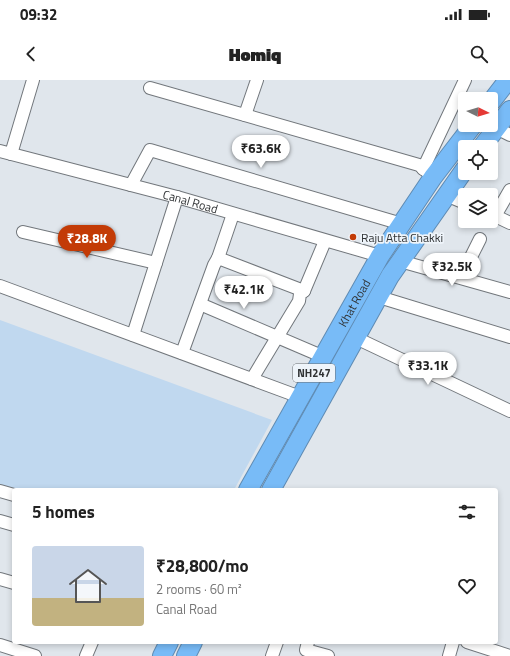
<!DOCTYPE html>
<meta charset="utf-8">
<style>
:root{--surface:#fff;--page:#f2f2f2;--text:#222;--muted:#767676;--line:#e0e0e0;--accent:#c33b06}
body{margin:0;font-family:"Titillium Web",sans-serif;background:var(--page);color:var(--text);height:100vh;display:flex;flex-direction:column;font-size:15px;white-space:nowrap}
*{box-sizing:border-box;margin:0}
p{font-size:13px;color:var(--muted)}
.icon{flex:none;width:22px;height:22px;fill:none;stroke:currentColor;stroke-width:2;stroke-linecap:round;stroke-linejoin:round}
.map{position:relative;flex:1;overflow:hidden}
.details{position:absolute;left:12px;top:408px;width:486px;height:156px;display:flex;flex-direction:column;background:var(--surface);border-radius:4px;box-shadow:0 2px 6px #0003}
.details>*{flex:none}
.needle{width:26px;rotate:95deg}
.buttons{position:absolute;left:458px;top:12px;display:grid;gap:8px}
.buttons a{display:grid;place-items:center;width:40px;height:40px;border-radius:4px;background:var(--surface);box-shadow:0 2px 6px #0003;font-size:20px}
.price{position:absolute;translate:-50% -34px;padding:0 9px;border-radius:14px;background:#fff;color:#222;font-size:13px;line-height:26px;filter:drop-shadow(0 1px 2px #0008)}
.price::after{content:'';position:absolute;left:50%;top:24px;width:12px;height:9px;margin-left:-6px;background:inherit;clip-path:polygon(0 0,100% 0,50% 100%)}
.price.current{background:var(--accent);color:#fff}
ul{padding:0;list-style:none}
li{display:flex;align-items:center;gap:12px;height:100px;padding:0 20px}
li+li{border-top:1px solid var(--line)}
li span{display:grid;place-items:center;flex:none;width:112px;height:80px;border-radius:4px;color:#555}
li>.icon{margin-inline-start:auto}
span .icon{width:48px;height:48px;fill:#fffc;stroke-width:1}
li b{font-size:17px}
h2{display:flex;justify-content:space-between;align-items:center;height:48px;padding:0 20px;font-size:17px}
.status{display:flex;justify-content:space-between;align-items:center;height:28px;padding:0 20px;background:var(--surface);direction:ltr}
.status svg{height:11px;fill:currentColor}
header{display:flex;justify-content:space-between;align-items:center;height:52px;padding:0 20px;background:var(--surface);font-size:18px;font-weight:800}
.map>svg:first-child{display:block}
.green{fill:#c0d8ef}
.lines{fill:none;stroke-linecap:round;stroke-linejoin:round}
.minor-casing{stroke:#72777c;stroke-width:14}
.highway-casing{stroke:#5f8bb3;stroke-width:20}
.minor{stroke:#fff;stroke-width:12}
.highway{stroke:#78bbf7;stroke-width:18}
.poi-dot{fill:#c33b06;stroke:#eef4fa;stroke-width:1.5}
.labels{text-anchor:middle;dominant-baseline:central;stroke-width:3.5;stroke-linejoin:round;paint-order:stroke}
.shield{fill:#eef4fa;stroke:#696d70;stroke-width:1}
.shield-label{font-size:11px;font-weight:bold;fill:#303335}
.street-label{font-size:12px;fill:#303335;stroke:#eef4fa}
.poi-label{font-size:12px;fill:#303335;stroke:#eef4fa;text-anchor:start}
</style>
<div class="status"><b>09:32</b><svg viewBox="0 0 49 12"><path d="M0 12V9h3v3zM5 12V6h3v6zM10 12V3h3v9zM15 12V0h3v12zM26 1h20v11H26zM47 4h2v5h-2z"/></svg></div>
<header><svg class="icon" aria-label="back" viewBox="0 0 24 24"><path d="M15 5l-7 7 7 7"/></svg>Homiq<svg class="icon" aria-label="search" viewBox="0 0 24 24"><circle cx="10" cy="10" r="6"/><path d="M15 15l6 6"/></svg></header>
<div class="map">
<svg width="510" height="576" viewBox="0 0 510 576">
<rect width="100%" height="100%" fill="#e0e6ec"/>
<path class="green" d="M 0,240 L 272,340 L 234,410 L 14,410 L 0,408 Z"/>
<g class="lines">
<g class="minor-casing">
<g id="minor">
<path d="M 150,8 L 419,85 L 433,97"/>
<path d="M 245,35 L 257,0"/>
<path d="M 496,48 L 510,55"/>
<path id="s1" d="M 0,71 L 177,117 L 380,176"/>
<path d="M 11,74 L 33,0"/>
<path d="M 423,89 L 465,0"/>
<path d="M 131,105 L 150,70 L 402,144"/>
<path d="M 446,115 L 465,123"/>
<path d="M 491,134 L 510,143"/>
<path d="M 495,136 L 510,110"/>
<path d="M 23,152 L 156,183"/>
<path d="M 218,178 L 304,211"/>
<path d="M 400,181 L 510,212"/>
<path d="M 461,197 L 480,159"/>
<path d="M 0,206 L 300,317"/>
<path d="M 379,217 L 510,257"/>
<path d="M 200,224 L 324,277"/>
<path d="M 133,255 L 177,117"/>
<path d="M 356,258 L 510,331"/>
<path d="M 182,273 L 214,185 L 218,178 L 233,134"/>
<path d="M 252,299 L 299,221 L 300,214 L 304,211 L 325,161"/>
<path d="M 0,411 L 14,415"/>
<path d="M 0,441 L 14,445"/>
<path d="M 0,499 L 14,503"/>
<path d="M 308,562 L 306,570 L 328,576"/>
<path d="M 467,562 L 510,576"/>
<path d="M 0,565 L 35,576"/>
<path d="M 86,576 L 92,562"/>
<path d="M 272,576 L 277,562"/>
<path d="M 449,576 L 453,562"/>
</g>
</g>
<g class="highway-casing">
<g id="highway">
<path d="M 491,22 L 508,0"/>
<path d="M 482,67 L 510,30"/>
<path id="s2" d="M 248,410 L 380,176 L 433,97 L 473,45"/>
<path d="M 271,410 L 390,196 L 465,89"/>
<path d="M 162,576 L 169,562"/>
<path d="M 186,576 L 193,562"/>
</g>
</g>
<use href="#minor" class="minor"/>
<use href="#highway" class="highway"/>
</g>
<circle class="poi-dot" cx="353" cy="157" r="4"/>
<g class="labels">
<rect class="shield" x="293" y="284" width="42" height="18" rx="3"/>
<g class="shield-label">
<text x="314" y="293">NH247</text>
</g>
<g class="street-label">
<text stroke="none"><textPath href="#s1" startOffset="197">Canal Road</textPath></text>
<text stroke="none"><textPath href="#s2" startOffset="215">Khat Road</textPath></text>
</g>
<g class="poi-label">
<text x="361" y="157">Raju Atta Chakki</text>
</g>
</g>
</svg>
<div class="buttons">
<a><svg class="needle" viewBox="-14 -14 28 28"><path d="M0-13l5 13h-10z" fill="#e53935"/><path d="M0 13l5-13h-10z" fill="#767676"/></svg></a>
<a><svg class="icon" aria-label="locate" viewBox="0 0 24 24"><circle cx="12" cy="12" r="6"/><path d="M12 2v4M12 18v4M2 12h4M18 12h4"/></svg></a>
<a><svg class="icon" aria-label="layers" viewBox="0 0 24 24"><path d="M12 4l9 5-9 5-9-5zM3 14l9 5 9-5"/></svg></a>
</div>
<b class="price" style="left:261px;top:89px">₹63.6K</b>
<b class="price current" style="left:87px;top:179px">₹28.8K</b>
<b class="price" style="left:452px;top:207px">₹32.5K</b>
<b class="price" style="left:244px;top:230px">₹42.1K</b>
<b class="price" style="left:428px;top:306px">₹33.1K</b>
<section class="details">
<h2>5 homes<svg class="icon" aria-label="filters" viewBox="0 0 24 24"><path d="M4 7h16M4 17h16"/><circle cx="9" cy="7" r="2"/><circle cx="15" cy="17" r="2"/></svg></h2>
<ul>
<li><span style="background:linear-gradient(#c9d6e8 65%,#c2b280 0)"><svg class="icon" aria-label="home" viewBox="0 0 24 24"><path d="M3 11l9-7 9 7M6 9v11h12V9"/></svg></span><div><b>₹28,800/mo</b><p>2 rooms · 60 m²</p><p>Canal Road</p></div><svg class="icon" aria-label="heart" viewBox="0 0 24 24"><path d="M12 20l-8-8c-3-5 5-10 8-4 3-6 11-1 8 4z"/></svg></li>
</ul>
</section>
</div>
